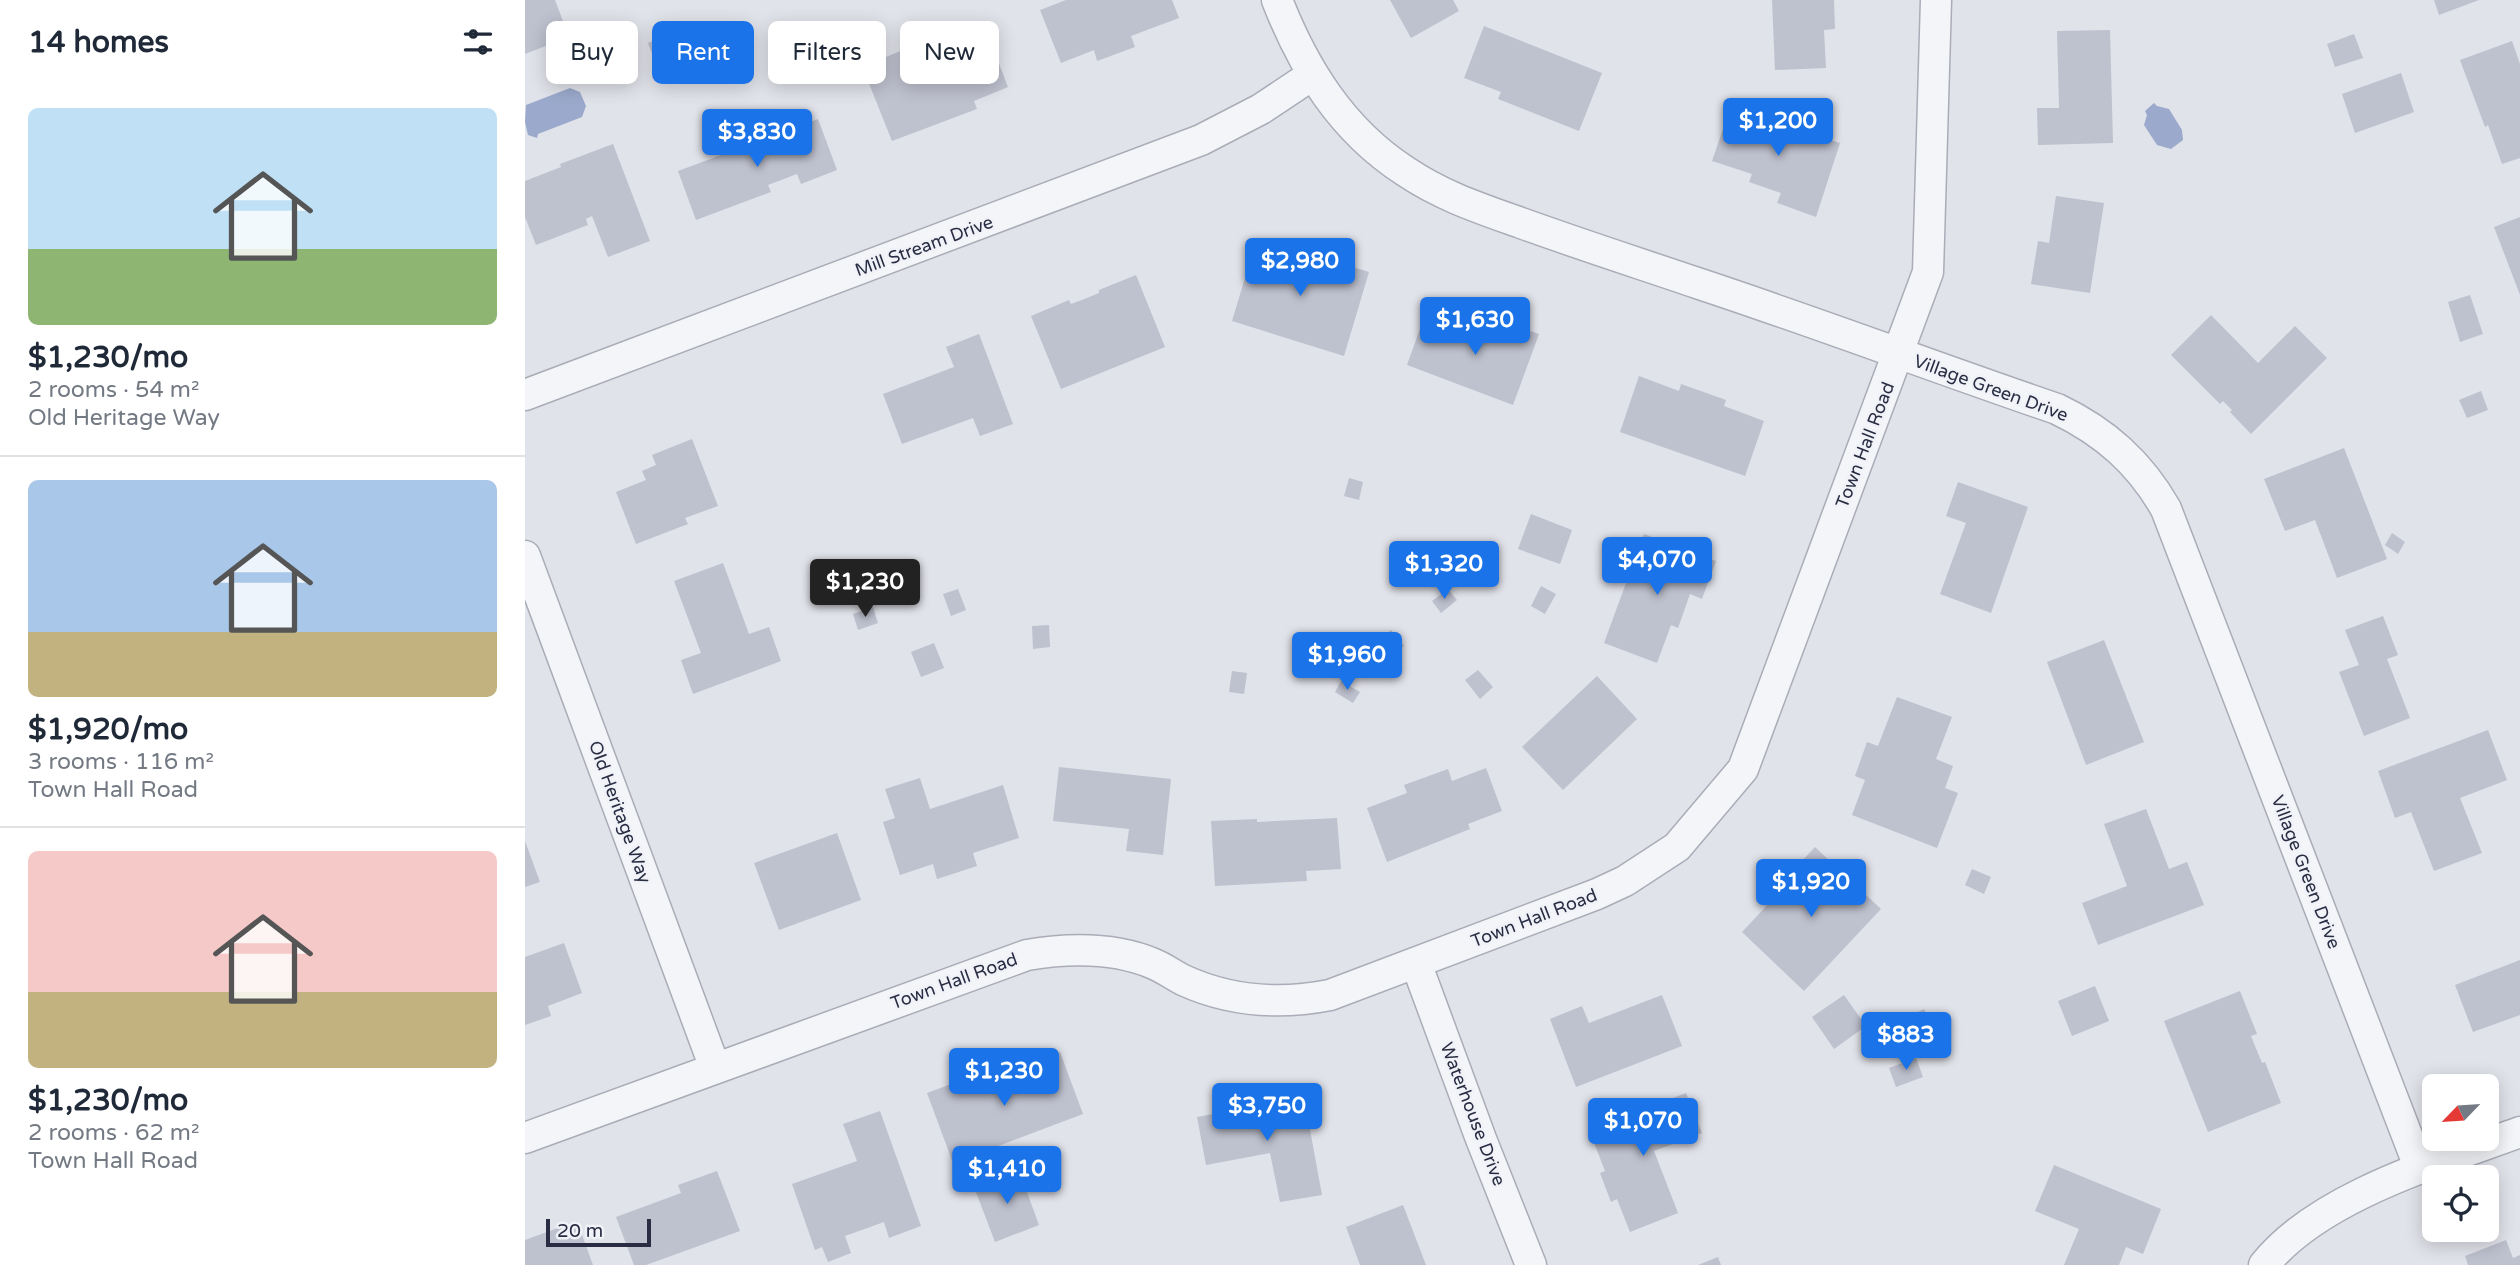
<!DOCTYPE html>
<meta charset="utf-8">
<style>
:root{--surface:#fff;--page:#f6f6f7;--text:#1f2937;--muted:#747a83;--line:#e0e1e3;--accent:#1a73e8}
body{margin:0;font-family:"Varela Round",sans-serif;background:var(--page);color:var(--text);height:100vh;display:flex;flex-direction:column;font-size:26px;white-space:nowrap}
*{box-sizing:border-box;margin:0}
p{font-size:23px;color:var(--muted)}
.icon{flex:none;width:38px;height:38px;fill:none;stroke:currentColor;stroke-width:2;stroke-linecap:round;stroke-linejoin:round}
.map{position:relative;flex:1;overflow:hidden}
.sheet{display:flex;flex-direction:column;background:var(--surface);width:525px}
.sheet>*{flex:none}
.guide{position:absolute;left:21px;top:21px;width:665px;height:63px;display:flex;gap:14px}
.needle{width:46px;rotate:245deg}
.tools{position:absolute;left:1897px;top:1074px;display:grid;gap:14px}
.tools a{display:grid;place-items:center;width:77px;height:77px;border-radius:10px;background:var(--surface);box-shadow:0 4px 18px #0003;font-size:35px}
.scale{position:absolute;left:21px;bottom:18px;width:105px;box-sizing:border-box;padding-left:7px;border:4px solid #282d43;border-top:0;font-size:19px;line-height:24px;white-space:nowrap;color:#282d43;-webkit-text-stroke:5px #f1f2f8;paint-order:stroke}
.price{position:absolute;translate:-50% -60px;padding:0 16px;border-radius:7px;background:var(--accent);color:#fff;font-size:23px;line-height:46px;filter:drop-shadow(0 2px 4px #0008)}
.price::after{content:'';position:absolute;left:50%;top:42px;width:21px;height:16px;margin-left:-10px;background:inherit;clip-path:polygon(0 0,100% 0,50% 100%)}
.price.on{background:#222;color:#fff}
ul{padding:0;list-style:none}
li{display:grid;align-content:center;gap:14px;height:371px;padding:0 28px}
li+li{border-top:2px solid var(--line)}
li span{display:grid;place-items:center;height:217px;border-radius:10px;color:#555}
li>.icon{margin-inline-start:auto}
span .icon{width:126px;height:126px;fill:#fffc;stroke-width:1}
li b{font-size:30px}
h2{display:flex;justify-content:space-between;align-items:center;height:84px;padding:0 28px;font-size:30px}
.pill{padding:0 24px;border-radius:10px;background:var(--surface);box-shadow:0 4px 18px #0003;font-size:24px;line-height:63px}
.pill.on{background:var(--accent);color:#fff}
main{display:flex;flex:1;min-height:0}
.map>svg:first-child{display:block}
.water{fill:#9ba9cc}
.building{fill:#bec1ce}
.lines{fill:none;stroke-linecap:round;stroke-linejoin:round}
.street-casing{stroke:#aaacb8;stroke-width:33}
.street{stroke:#f4f5f8;stroke-width:30}
.labels{text-anchor:middle;dominant-baseline:central;stroke-width:5;stroke-linejoin:round;paint-order:stroke}
.street-label{font-size:18px;fill:#282d43;stroke:#f1f2f8}
</style>
<main>
<section class="sheet">
<h2>14 homes<svg class="icon" aria-label="filters" viewBox="0 0 24 24"><path d="M4 7h16M4 17h16"/><circle cx="9" cy="7" r="2"/><circle cx="15" cy="17" r="2"/></svg></h2>
<ul>
<li><span style="background:linear-gradient(#bfe0f5 65%,#8fb573 0)"><svg class="icon" aria-label="home" viewBox="0 0 24 24"><path d="M3 11l9-7 9 7M6 9v11h12V9"/></svg></span><div><b>$1,230/mo</b><p>2 rooms · 54 m²</p><p>Old Heritage Way</p></div></li>
<li><span style="background:linear-gradient(#a9c7e8 70%,#c2b280 0)"><svg class="icon" aria-label="home" viewBox="0 0 24 24"><path d="M3 11l9-7 9 7M6 9v11h12V9"/></svg></span><div><b>$1,920/mo</b><p>3 rooms · 116 m²</p><p>Town Hall Road</p></div></li>
<li><span style="background:linear-gradient(#f6c9c9 65%,#c2b280 0)"><svg class="icon" aria-label="home" viewBox="0 0 24 24"><path d="M3 11l9-7 9 7M6 9v11h12V9"/></svg></span><div><b>$1,230/mo</b><p>2 rooms · 62 m²</p><p>Town Hall Road</p></div></li>
</ul>
</section>
<div class="map">
<svg width="1995" height="1265" viewBox="0 0 1995 1265">
<rect width="100%" height="100%" fill="#e1e3ea"/>
<g class="water">
<path d="M 45,88 L 55,92 L 61,106 L 57,117 L 13,134 L 12,138 L 3,135 L 0,122 L 1,105 Z"/>
<path d="M 1629,103 L 1632,106 L 1644,109 L 1657,130 L 1658,140 L 1646,149 L 1632,145 L 1619,125 L 1622,115 L 1620,111 Z"/>
</g>
<g class="building">
<path d="M 0,0 L 30,0 L 44,37 L 0,54 Z"/>
<path d="M 541,0 L 647,0 L 654,18 L 606,36 L 610,47 L 572,61 L 569,50 L 536,63 L 515,10 Z"/>
<path d="M 865,0 L 928,0 L 934,11 L 886,38 Z"/>
<path d="M 1247,0 L 1309,0 L 1310,29 L 1299,30 L 1301,68 L 1250,70 Z"/>
<path d="M 1909,0 L 1954,0 L 1914,15 Z"/>
<path d="M 959,26 L 1077,73 L 1054,131 L 973,99 L 976,92 L 939,78 Z"/>
<path d="M 1585,30 L 1588,143 L 1513,145 L 1512,108 L 1534,108 L 1532,31 Z"/>
<path d="M 1829,34 L 1838,58 L 1810,67 L 1802,44 Z"/>
<path d="M 141,35 L 152,64 L 134,72 L 123,43 Z"/>
<path d="M 464,38 L 483,87 L 449,101 L 452,109 L 367,141 L 343,81 L 346,80 L 341,65 L 383,48 L 390,67 Z"/>
<path d="M 1987,41 L 1995,64 L 1995,158 L 1977,164 L 1963,125 L 1960,127 L 1935,60 Z"/>
<path d="M 1876,73 L 1889,112 L 1830,133 L 1817,94 Z"/>
<path d="M 1206,106 L 1315,143 L 1291,217 L 1252,203 L 1256,193 L 1224,182 L 1227,174 L 1187,161 Z"/>
<path d="M 293,119 L 312,170 L 276,184 L 272,174 L 243,185 L 246,192 L 171,220 L 153,171 Z"/>
<path d="M 88,144 L 125,241 L 83,257 L 67,216 L 61,219 L 63,225 L 11,245 L 0,217 L 0,181 L 36,167 L 35,164 Z"/>
<path d="M 1531,196 L 1579,203 L 1565,293 L 1506,284 L 1513,241 L 1524,243 Z"/>
<path d="M 1995,217 L 1995,295 L 1969,227 Z"/>
<path d="M 732,238 L 773,250 L 771,259 L 800,267 L 802,259 L 844,272 L 819,356 L 707,321 Z"/>
<path d="M 611,275 L 640,347 L 536,389 L 506,316 L 544,300 L 546,304 L 557,300 L 574,293 L 574,290 Z"/>
<path d="M 1945,295 L 1958,334 L 1935,342 L 1923,302 Z"/>
<path d="M 900,315 L 972,341 L 979,322 L 1014,334 L 988,405 L 882,365 Z"/>
<path d="M 1686,315 L 1733,363 L 1770,326 L 1802,358 L 1726,434 L 1705,412 L 1707,410 L 1698,401 L 1695,404 L 1646,355 Z"/>
<path d="M 454,334 L 488,424 L 455,436 L 448,418 L 377,444 L 358,394 L 429,367 L 421,347 Z"/>
<path d="M 1114,376 L 1154,391 L 1156,384 L 1201,400 L 1199,406 L 1239,421 L 1220,476 L 1095,432 Z"/>
<path d="M 1956,391 L 1963,410 L 1942,418 L 1934,400 Z"/>
<path d="M 167,439 L 193,506 L 160,518 L 163,524 L 111,544 L 91,492 L 121,480 L 117,471 L 131,465 L 127,455 Z"/>
<path d="M 1819,448 L 1862,559 L 1812,578 L 1790,520 L 1760,531 L 1739,479 Z"/>
<path d="M 824,478 L 838,482 L 834,500 L 819,496 Z"/>
<path d="M 1433,482 L 1503,507 L 1466,613 L 1415,594 L 1441,523 L 1421,516 Z"/>
<path d="M 1006,514 L 1047,530 L 1035,564 L 993,549 Z"/>
<path d="M 1867,533 L 1880,542 L 1873,554 L 1860,545 Z"/>
<path d="M 1119,534 L 1191,561 L 1177,599 L 1165,594 L 1153,628 L 1146,625 L 1132,663 L 1079,643 Z"/>
<path d="M 198,563 L 224,634 L 244,627 L 256,661 L 168,694 L 156,660 L 176,653 L 149,581 Z"/>
<path d="M 1016,586 L 1031,594 L 1020,614 L 1006,606 Z"/>
<path d="M 433,589 L 441,610 L 426,616 L 418,594 Z"/>
<path d="M 923,589 L 932,600 L 916,613 L 907,601 Z"/>
<path d="M 348,607 L 353,623 L 333,630 L 328,614 Z"/>
<path d="M 1858,616 L 1873,655 L 1862,659 L 1885,718 L 1839,736 L 1814,672 L 1834,665 L 1820,630 Z"/>
<path d="M 524,625 L 525,647 L 508,649 L 507,626 Z"/>
<path d="M 866,630 L 879,646 L 868,655 L 855,639 Z"/>
<path d="M 1579,640 L 1619,742 L 1561,765 L 1522,662 Z"/>
<path d="M 409,643 L 419,668 L 396,677 L 386,652 Z"/>
<path d="M 953,670 L 968,687 L 955,699 L 940,680 Z"/>
<path d="M 707,671 L 722,673 L 719,694 L 704,692 Z"/>
<path d="M 1072,676 L 1112,719 L 1038,790 L 997,747 Z"/>
<path d="M 816,681 L 835,692 L 828,703 L 810,692 Z"/>
<path d="M 1372,697 L 1427,717 L 1411,759 L 1428,766 L 1420,788 L 1433,793 L 1412,848 L 1327,815 L 1340,780 L 1330,776 L 1342,742 L 1353,746 Z"/>
<path d="M 1963,730 L 1982,780 L 1935,798 L 1957,853 L 1909,871 L 1886,812 L 1870,818 L 1853,771 Z"/>
<path d="M 534,767 L 646,779 L 638,855 L 601,851 L 604,829 L 528,821 Z"/>
<path d="M 961,768 L 977,811 L 943,824 L 945,829 L 862,862 L 842,808 L 882,793 L 879,785 L 923,769 L 927,781 Z"/>
<path d="M 395,778 L 405,809 L 478,785 L 494,838 L 448,853 L 452,866 L 412,879 L 408,864 L 375,875 L 358,822 L 370,818 L 360,789 Z"/>
<path d="M 1621,809 L 1644,869 L 1662,862 L 1679,905 L 1573,945 L 1557,903 L 1602,886 L 1579,824 Z"/>
<path d="M 812,818 L 816,869 L 781,871 L 782,881 L 690,886 L 686,821 L 732,819 L 732,822 Z"/>
<path d="M 312,833 L 336,900 L 254,930 L 229,863 Z"/>
<path d="M 0,841 L 15,882 L 0,887 Z"/>
<path d="M 1290,847 L 1356,909 L 1279,991 L 1217,932 L 1247,900 L 1244,896 Z"/>
<path d="M 1447,869 L 1466,877 L 1459,894 L 1440,885 Z"/>
<path d="M 39,943 L 57,993 L 23,1006 L 26,1016 L 0,1025 L 0,957 Z"/>
<path d="M 1995,960 L 1995,1015 L 1948,1032 L 1930,985 Z"/>
<path d="M 1570,986 L 1584,1021 L 1547,1036 L 1533,1001 Z"/>
<path d="M 1715,991 L 1732,1034 L 1726,1036 L 1737,1063 L 1740,1062 L 1756,1103 L 1683,1132 L 1639,1021 Z"/>
<path d="M 1137,995 L 1157,1046 L 1051,1087 L 1025,1019 L 1057,1006 L 1064,1023 Z"/>
<path d="M 1319,995 L 1341,1026 L 1309,1049 L 1287,1017 Z"/>
<path d="M 1399,1009 L 1407,1026 L 1372,1042 L 1364,1026 Z"/>
<path d="M 535,1052 L 558,1114 L 428,1163 L 402,1093 L 437,1080 L 442,1093 L 448,1091 L 445,1086 L 472,1076 L 474,1082 L 497,1074 L 494,1068 Z"/>
<path d="M 1391,1058 L 1398,1077 L 1371,1087 L 1364,1068 Z"/>
<path d="M 1161,1093 L 1177,1133 L 1129,1151 L 1153,1213 L 1105,1232 L 1092,1199 L 1086,1202 L 1075,1173 L 1080,1171 L 1064,1130 Z"/>
<path d="M 779,1097 L 797,1195 L 755,1202 L 745,1153 L 681,1165 L 672,1117 Z"/>
<path d="M 355,1111 L 396,1226 L 364,1238 L 359,1222 L 320,1236 L 326,1253 L 303,1262 L 297,1247 L 290,1250 L 267,1184 L 332,1161 L 318,1124 Z"/>
<path d="M 1529,1165 L 1636,1209 L 1618,1254 L 1601,1247 L 1594,1265 L 1539,1265 L 1554,1229 L 1510,1211 Z"/>
<path d="M 494,1170 L 514,1225 L 470,1242 L 449,1187 Z"/>
<path d="M 192,1171 L 215,1231 L 121,1265 L 109,1265 L 91,1217 L 156,1193 L 153,1185 Z"/>
<path d="M 878,1205 L 901,1265 L 835,1265 L 821,1227 Z"/>
<path d="M 52,1221 L 68,1265 L 0,1265 L 0,1240 Z"/>
<path d="M 1981,1240 L 1988,1258 L 1995,1255 L 1995,1265 L 1943,1265 L 1940,1256 Z"/>
<path d="M 1193,1257 L 1196,1265 L 1173,1265 Z"/>
</g>
<g class="lines">
<g class="street-casing">
<g id="street">
<path d="M 752,0 C 779,69 817,130 880,171 C 917,196 954,208 996,223 C 1054,244 1113,263 1172,283 C 1293,323 1412,368 1532,409 C 1580,432 1615,463 1641,509 L 1895,1169"/>
<path d="M 0,395 L 676,140 L 736,109 L 787,75"/>
<path d="M 0,556 L 190,1068"/>
<path d="M 891,963 L 956,1139 L 1006,1265"/>
<path d="M 0,1138 L 502,955 C 544,948 589,947 629,964 C 639,968 648,975 658,980 C 706,1002 754,1005 805,995 L 1072,894 L 1100,881 L 1152,847 L 1218,769 L 1403,272 L 1411,0"/>
<path d="M 1739,1265 C 1794,1196 1914,1162 1995,1132"/>
</g>
</g>
<use href="#street" class="street"/>
</g>
<g class="labels">
<g class="street-label">
<text transform="translate(399 246) rotate(-20)">Mill Stream Drive</text>
<text transform="translate(1466 388) rotate(20)">Village Green Drive</text>
<text transform="translate(1340 445) rotate(-69)">Town Hall Road</text>
<text transform="translate(95 812) rotate(70)">Old Heritage Way</text>
<text transform="translate(1781 872) rotate(69)">Village Green Drive</text>
<text transform="translate(1009 918) rotate(-21)">Town Hall Road</text>
<text transform="translate(429 981) rotate(-20)">Town Hall Road</text>
<text transform="translate(948 1114) rotate(69)">Waterhouse Drive</text>
</g>
</g>
</svg>
<div class="tools">
<a><svg class="needle" viewBox="-14 -14 28 28"><path d="M0-13l5 13h-10z" fill="#e53935"/><path d="M0 13l5-13h-10z" fill="#747a83"/></svg></a>
<a><svg class="icon" aria-label="locate" viewBox="0 0 24 24"><circle cx="12" cy="12" r="6"/><path d="M12 2v4M12 18v4M2 12h4M18 12h4"/></svg></a>
</div>
<div class="scale">20 m</div>
<b class="price" style="left:1253px;top:158px">$1,200</b>
<b class="price" style="left:232px;top:169px">$3,830</b>
<b class="price" style="left:775px;top:298px">$2,980</b>
<b class="price" style="left:950px;top:357px">$1,630</b>
<b class="price" style="left:1132px;top:597px">$4,070</b>
<b class="price" style="left:919px;top:601px">$1,320</b>
<b class="price on" style="left:340px;top:619px">$1,230</b>
<b class="price" style="left:822px;top:692px">$1,960</b>
<b class="price" style="left:1286px;top:919px">$1,920</b>
<b class="price" style="left:1381px;top:1072px">$883</b>
<b class="price" style="left:479px;top:1108px">$1,230</b>
<b class="price" style="left:742px;top:1143px">$3,750</b>
<b class="price" style="left:1118px;top:1158px">$1,070</b>
<b class="price" style="left:482px;top:1206px">$1,410</b>
<div class="guide">
<a class="pill">Buy</a>
<a class="pill on">Rent</a>
<a class="pill">Filters</a>
<a class="pill">New</a>
</div>
</div>
</main>
